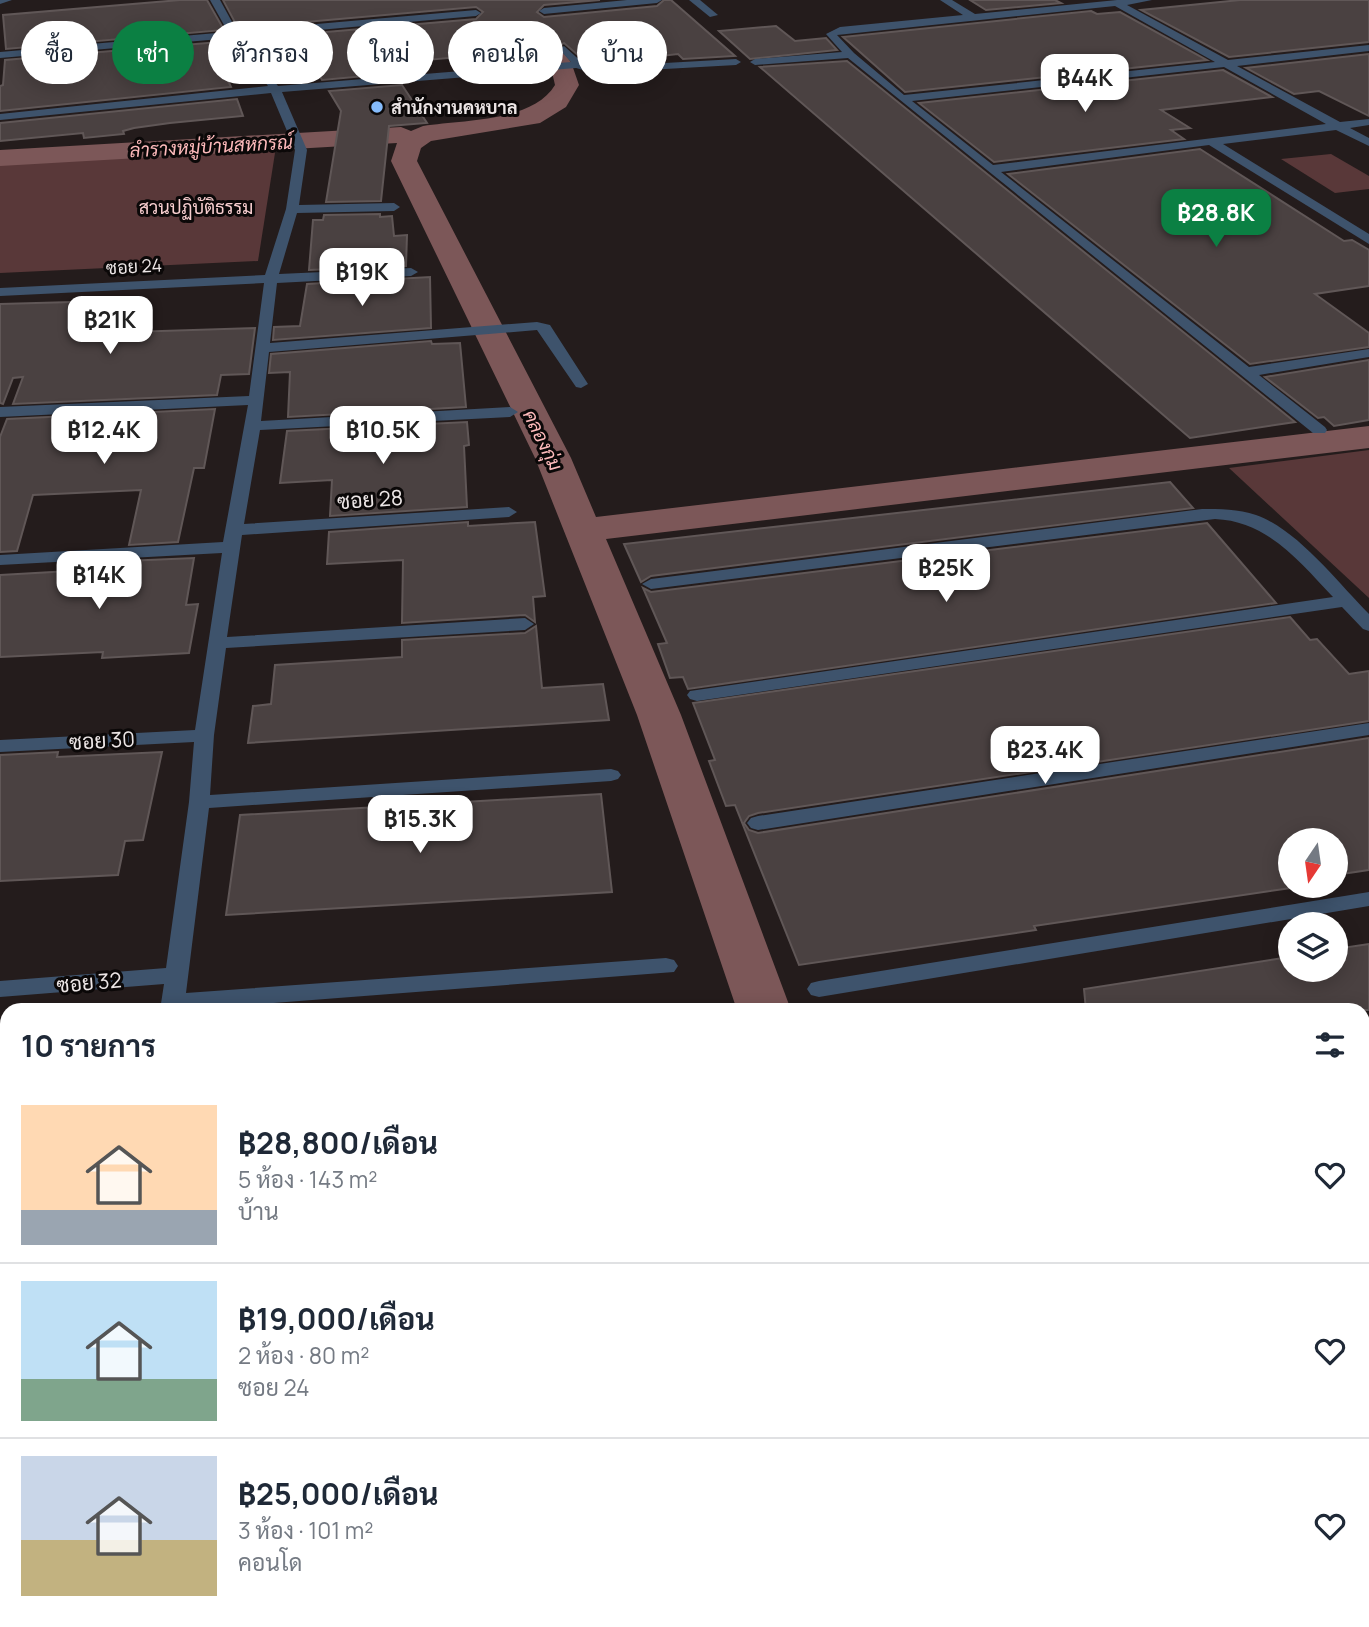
<!DOCTYPE html>
<html lang="th">
<meta charset="utf-8">
<style>
:root{--surface:#fff;--page:#f2f2f3;--text:#1f2937;--muted:#747a83;--line:#e0e1e3;--accent:#0b8043}
body{margin:0;font-family:Manrope,Sarabun,sans-serif;background:var(--page);color:var(--text);height:100vh;display:flex;flex-direction:column;font-size:26px;white-space:nowrap}
*{box-sizing:border-box;margin:0}
p{font-size:23px;color:var(--muted)}
.icon{flex:none;width:38px;height:38px;fill:none;stroke:currentColor;stroke-width:2;stroke-linecap:round;stroke-linejoin:round}
.map{position:relative;flex:1;overflow:hidden}
.side{position:absolute;left:0px;top:1003px;width:1370px;height:625px;display:flex;flex-direction:column;background:var(--surface);border-radius:21px 21px 0 0;box-shadow:0 4px 18px #0003}
.side>*{flex:none}
.guide{position:absolute;left:21px;top:21px;width:700px;height:63px;display:flex;gap:14px}
.needle{width:46px;rotate:193deg}
.fabs{position:absolute;left:1278px;top:828px;display:grid;gap:14px}
.fabs a{display:grid;place-items:center;width:70px;height:70px;border-radius:50%;background:var(--surface);box-shadow:0 4px 18px #0003;font-size:35px}
.price{position:absolute;translate:-50% -60px;padding:0 16px;border-radius:14px;background:#fff;color:#222;font-size:23px;line-height:46px;filter:drop-shadow(0 2px 4px #0008)}
.price::after{content:'';position:absolute;left:50%;top:42px;width:21px;height:16px;margin-left:-10px;background:inherit;clip-path:polygon(0 0,100% 0,50% 100%)}
.price.active{background:var(--accent);color:#fff}
ul{padding:0;list-style:none}
li{display:flex;align-items:center;gap:21px;height:175px;padding:0 21px}
li+li{border-top:2px solid var(--line)}
li span{display:grid;place-items:center;flex:none;width:196px;height:140px;border-radius:0px;color:#555}
li>.icon{margin-inline-start:auto}
span .icon{width:84px;height:84px;fill:#fffc;stroke-width:1}
li b{font-size:30px}
h2{display:flex;justify-content:space-between;align-items:center;height:84px;padding:0 21px;font-size:30px}
.tag{padding:0 24px;border-radius:32px;background:var(--surface);box-shadow:0 4px 18px #0003;font-size:24px;line-height:63px}
.tag.active{background:var(--accent);color:#fff}
.map>svg:first-child{display:block}
.green{fill:#593839}
.lines{fill:none;stroke-linecap:round;stroke-linejoin:round}
.canal{fill:#7c5758;fill-rule:evenodd}
.building{fill:#4a4141;stroke:#605757;stroke-width:2}
.minor{fill:#3e536c;fill-rule:evenodd}
.poi-dot{fill:#85bbfb;stroke:#0b0808;stroke-width:2.5}
.labels{text-anchor:middle;dominant-baseline:central;stroke-width:6;stroke-linejoin:round;paint-order:stroke}
.far-poi-label{font-size:18px;font-weight:bold;fill:#ece6e6;stroke:#0b0808;text-anchor:start}
.far-park-label{font-size:18px;fill:#f8cecf;stroke:#0b0808}
.far-street-label{font-size:18px;fill:#ece6e6;stroke:#0b0808}
.far-water-label{font-size:19px;font-style:italic;fill:#febabb;stroke:#0b0808}
.street-label{font-size:21px;fill:#ece6e6;stroke:#0b0808}
</style>
<div class="map">
<svg width="1369" height="1627" viewBox="0 0 1369 1627">
<rect width="100%" height="100%" fill="#241c1c"/>
<g class="green">
<path d="M 273,146 L 275,153 L 258,261 L 0,273 L 0,162 Z"/>
<path d="M 1331,154 L 1369,176 L 1369,189 L 1335,193 L 1281,159 Z"/>
<path d="M 1369,450 L 1369,598 L 1229,468 Z"/>
</g>
<g class="lines">
<g class="canal">
<path d="M 496,0 L 519,0 L 571,62 L 579,85 L 566,107 L 540,123 L 431,141 L 421,148 L 417,161 L 571,458 L 596,517 L 1369,426 L 1369,448 L 606,539 L 681,715 L 791,1010 L 737,1010 L 637,715 L 535,458 L 391,161 L 397,143 L 0,166 L 0,150 L 401,127 L 411,131 L 423,126 C 463,120 533,122 555,85 L 551,68 Z"/>
<path d="M 946,1620 L 1019,1620 L 1021,1627 L 949,1627 Z"/>
</g>
</g>
<g class="building">
<path d="M 180,0 L 207,0 L 224,30 L 6,49 L 3,15 Z"/>
<path d="M 223,0 L 600,0 L 544,5 L 537,12 L 544,17 L 657,6 L 664,0 L 671,0 L 735,56 L 683,59 L 678,54 L 609,62 L 602,54 L 579,56 L 564,43 L 556,48 L 394,63 L 399,73 L 322,80 L 315,68 L 271,72 L 246,39 L 476,19 L 483,12 L 476,7 L 238,28 Z"/>
<path d="M 970,0 L 1055,0 L 1061,3 L 986,10 Z"/>
<path d="M 1240,0 L 1369,0 L 1369,42 L 1229,57 L 1141,10 Z"/>
<path d="M 1091,11 L 1097,14 L 1120,12 L 1207,60 L 905,92 L 843,37 Z"/>
<path d="M 776,26 L 795,41 L 826,38 L 837,50 L 750,59 L 719,31 Z"/>
<path d="M 231,41 L 255,73 L 226,76 L 231,87 L 0,111 L 0,86 L 3,85 L 5,60 Z"/>
<path d="M 1369,54 L 1369,116 L 1319,91 L 1294,94 L 1246,68 Z"/>
<path d="M 847,61 L 1295,422 L 1190,438 L 760,67 Z"/>
<path d="M 1223,70 L 1272,97 L 1161,110 L 1190,128 L 1171,130 L 1184,139 L 994,162 L 919,103 Z"/>
<path d="M 402,85 L 427,123 L 389,126 L 381,201 L 326,202 L 341,111 L 329,91 Z"/>
<path d="M 237,99 L 243,116 L 170,123 L 134,128 L 123,131 L 124,134 L 84,138 L 83,133 L 0,141 L 0,123 Z"/>
<path d="M 1200,149 L 1344,241 L 1352,240 L 1369,250 L 1369,286 L 1315,294 L 1369,333 L 1369,347 L 1250,364 L 1008,174 Z"/>
<path d="M 380,214 L 380,217 L 392,216 L 394,236 L 407,235 L 406,266 L 309,270 L 313,220 L 323,220 L 324,215 Z"/>
<path d="M 430,277 L 431,328 L 273,340 L 274,327 L 300,326 L 307,284 Z"/>
<path d="M 108,301 L 99,333 L 255,328 L 249,374 L 221,375 L 217,395 L 13,404 L 23,377 L 13,378 L 3,404 L 0,403 L 0,304 Z"/>
<path d="M 431,341 L 432,344 L 460,343 L 466,407 L 288,417 L 290,372 L 269,373 L 271,354 Z"/>
<path d="M 1369,360 L 1369,420 L 1334,426 L 1324,417 L 1318,418 L 1265,377 Z"/>
<path d="M 215,409 L 204,468 L 194,468 L 178,542 L 129,545 L 141,490 L 33,495 L 17,551 L 0,552 L 0,437 L 7,419 Z"/>
<path d="M 467,422 L 469,445 L 464,446 L 467,507 L 330,516 L 332,480 L 280,483 L 287,431 Z"/>
<path d="M 1170,482 L 1193,508 L 651,576 L 641,582 L 624,544 Z"/>
<path d="M 468,522 L 468,526 L 535,522 L 545,596 L 533,597 L 535,622 L 525,615 L 402,623 L 403,560 L 327,564 L 329,532 Z"/>
<path d="M 1207,523 L 1276,603 L 688,689 L 683,677 L 670,678 L 658,644 L 667,643 L 643,588 L 651,592 Z"/>
<path d="M 194,558 L 186,605 L 198,604 L 189,653 L 102,658 L 103,652 L 0,657 L 0,575 L 123,568 L 125,561 Z"/>
<path d="M 1290,617 L 1310,640 L 1317,639 L 1349,674 L 1369,671 L 1369,721 L 758,813 L 749,816 L 744,823 L 749,830 L 758,833 L 1369,738 L 1369,870 L 1335,875 L 1335,840 L 1290,840 L 1290,882 L 1286,882 L 1291,888 L 1034,926 L 1036,930 L 799,965 L 735,805 L 726,806 L 709,761 L 715,760 L 693,703 Z"/>
<path d="M 536,626 L 542,688 L 603,684 L 609,720 L 248,743 L 253,706 L 271,704 L 275,665 L 402,657 L 402,640 L 525,633 Z"/>
<path d="M 58,752 L 57,757 L 162,752 L 143,840 L 125,841 L 118,875 L 0,881 L 0,755 Z"/>
<path d="M 601,794 L 612,892 L 226,915 L 240,815 Z"/>
<path d="M 1369,944 L 1369,1010 L 1086,1010 L 1084,989 L 1290,957 L 1290,970 L 1335,970 L 1335,949 Z"/>
</g>
<g class="lines">
<g class="minor">
<path d="M 0,0 L 12,0 L 0,4 Z"/>
<path d="M 210,0 L 220,0 L 237,31 L 476,10 L 481,13 L 476,16 L 241,37 L 278,86 L 571,62 L 559,49 L 564,46 L 585,65 L 594,67 L 736,59 L 741,62 L 736,65 L 594,73 L 576,68 L 282,92 L 307,150 L 299,205 L 394,203 L 400,207 L 394,211 L 297,213 L 279,274 L 411,268 L 418,272 L 411,276 L 277,283 L 270,343 L 537,322 L 550,325 L 588,384 L 581,388 L 576,387 L 537,330 L 269,352 L 261,421 L 510,407 L 518,412 L 510,417 L 260,430 L 244,524 L 509,507 L 517,512 L 509,517 L 242,535 L 227,637 L 525,618 L 534,624 L 525,630 L 226,648 L 214,735 L 210,795 L 611,769 L 618,771 L 621,775 L 618,779 L 611,781 L 209,808 L 186,993 L 666,958 L 674,960 L 678,966 L 674,972 L 184,1010 L 160,1010 L 164,984 L 0,997 L 0,981 L 166,968 L 189,802 L 194,742 L 0,752 L 0,740 L 195,730 L 222,553 L 0,565 L 0,555 L 223,542 L 248,405 L 0,417 L 0,407 L 249,396 L 264,283 L 0,296 L 0,288 L 265,275 L 286,209 L 295,150 L 271,93 L 0,120 L 0,114 L 268,86 L 232,38 L 0,58 L 0,52 L 228,32 Z"/>
<path d="M 627,0 L 662,0 L 657,3 L 544,14 L 539,11 L 544,8 Z"/>
<path d="M 689,0 L 700,0 L 718,15 L 710,17 Z"/>
<path d="M 940,0 L 952,0 L 975,14 L 1117,0 L 1152,0 L 1127,5 L 1228,60 L 1369,45 L 1369,51 L 1237,66 L 1340,122 L 1369,119 L 1369,125 L 1350,128 L 1369,138 L 1369,146 L 1336,130 L 1223,144 L 1369,234 L 1369,244 L 1209,145 L 1001,172 L 1249,367 L 1369,349 L 1369,357 L 1259,375 L 1325,427 L 1327,430 L 1325,433 L 1313,433 L 848,58 L 755,65 L 750,62 L 755,59 L 842,52 L 826,34 L 840,27 L 963,15 ZM 1115,6 L 1215,62 L 904,95 L 854,53 L 837,35 ZM 1224,67 L 1326,124 L 993,165 L 912,101 Z"/>
<path d="M 1202,509 C 1220,509 1238,509 1256,515 C 1298,530 1338,583 1369,614 L 1369,631 L 1363,629 L 1342,607 L 697,701 L 690,699 L 687,695 L 690,691 L 1333,597 C 1299,561 1267,521 1215,519 L 651,589 L 642,584 L 651,579 Z"/>
<path d="M 1369,723 L 1369,735 L 758,830 L 751,828 L 747,823 L 751,818 L 758,816 Z"/>
<path d="M 1369,892 L 1369,906 L 819,997 L 811,995 L 807,989 L 811,983 L 819,981 Z"/>
<path d="M 1369,1100 L 1369,1118 L 1363,1119 L 1363,1101 Z"/>
<rect x="0" y="1343" width="7" height="24"/>
<path d="M 1369,1389 L 1369,1415 L 1363,1415 L 1363,1390 Z"/>
<path d="M 1363,1442 L 1369,1444 L 1369,1477 L 1363,1475 Z"/>
<path d="M 99,1620 L 131,1620 L 130,1627 L 98,1627 Z"/>
</g>
</g>
<circle class="poi-dot" cx="377" cy="107" r="7"/>
<g class="labels">
<g class="far-poi-label">
<text x="391" y="107">สำนักงานคหบาล</text>
</g>
<g class="far-park-label">
<text x="196" y="207">สวนปฏิบัติธรรม</text>
</g>
<g class="far-street-label">
<text transform="translate(134 266) rotate(-3)">ซอย 24</text>
</g>
<g class="far-water-label">
<text transform="translate(211 146) rotate(-3)">ลำรางหมู่บ้านสหกรณ์</text>
<text transform="translate(543 440) rotate(64)">คลองกุ่ม</text>
</g>
<g class="street-label">
<text transform="translate(370 499) rotate(-4)">ซอย 28</text>
<text transform="translate(102 740) rotate(-3)">ซอย 30</text>
<text transform="translate(89 982) rotate(-5)">ซอย 32</text>
</g>
</g>
</svg>
<div class="fabs">
<a><svg class="needle" viewBox="-14 -14 28 28"><path d="M0-13l5 13h-10z" fill="#e53935"/><path d="M0 13l5-13h-10z" fill="#747a83"/></svg></a>
<a><svg class="icon" aria-label="layers" viewBox="0 0 24 24"><path d="M12 4l9 5-9 5-9-5zM3 14l9 5 9-5"/></svg></a>
</div>
<b class="price" style="left:1085px;top:114px">฿44K</b>
<b class="price active" style="left:1216px;top:249px">฿28.8K</b>
<b class="price" style="left:362px;top:308px">฿19K</b>
<b class="price" style="left:110px;top:356px">฿21K</b>
<b class="price" style="left:104px;top:466px">฿12.4K</b>
<b class="price" style="left:383px;top:466px">฿10.5K</b>
<b class="price" style="left:946px;top:604px">฿25K</b>
<b class="price" style="left:99px;top:611px">฿14K</b>
<b class="price" style="left:1045px;top:786px">฿23.4K</b>
<b class="price" style="left:420px;top:855px">฿15.3K</b>
<div class="guide">
<a class="tag">ซื้อ</a>
<a class="tag active">เช่า</a>
<a class="tag">ตัวกรอง</a>
<a class="tag">ใหม่</a>
<a class="tag">คอนโด</a>
<a class="tag">บ้าน</a>
</div>
<section class="side">
<h2>10 รายการ<svg class="icon" aria-label="filters" viewBox="0 0 24 24"><path d="M4 7h16M4 17h16"/><circle cx="9" cy="7" r="2"/><circle cx="15" cy="17" r="2"/></svg></h2>
<ul>
<li><span style="background:linear-gradient(#ffd9b3 75%,#9aa5b1 0)"><svg class="icon" aria-label="home" viewBox="0 0 24 24"><path d="M3 11l9-7 9 7M6 9v11h12V9"/></svg></span><div><b>฿28,800/เดือน</b><p>5 ห้อง · 143 m²</p><p>บ้าน</p></div><svg class="icon" aria-label="heart" viewBox="0 0 24 24"><path d="M12 20l-8-8c-3-5 5-10 8-4 3-6 11-1 8 4z"/></svg></li>
<li><span style="background:linear-gradient(#bfe0f5 70%,#7fa58c 0)"><svg class="icon" aria-label="home" viewBox="0 0 24 24"><path d="M3 11l9-7 9 7M6 9v11h12V9"/></svg></span><div><b>฿19,000/เดือน</b><p>2 ห้อง · 80 m²</p><p>ซอย 24</p></div><svg class="icon" aria-label="heart" viewBox="0 0 24 24"><path d="M12 20l-8-8c-3-5 5-10 8-4 3-6 11-1 8 4z"/></svg></li>
<li><span style="background:linear-gradient(#c9d6e8 60%,#c2b280 0)"><svg class="icon" aria-label="home" viewBox="0 0 24 24"><path d="M3 11l9-7 9 7M6 9v11h12V9"/></svg></span><div><b>฿25,000/เดือน</b><p>3 ห้อง · 101 m²</p><p>คอนโด</p></div><svg class="icon" aria-label="heart" viewBox="0 0 24 24"><path d="M12 20l-8-8c-3-5 5-10 8-4 3-6 11-1 8 4z"/></svg></li>
</ul>
</section>
</div>
